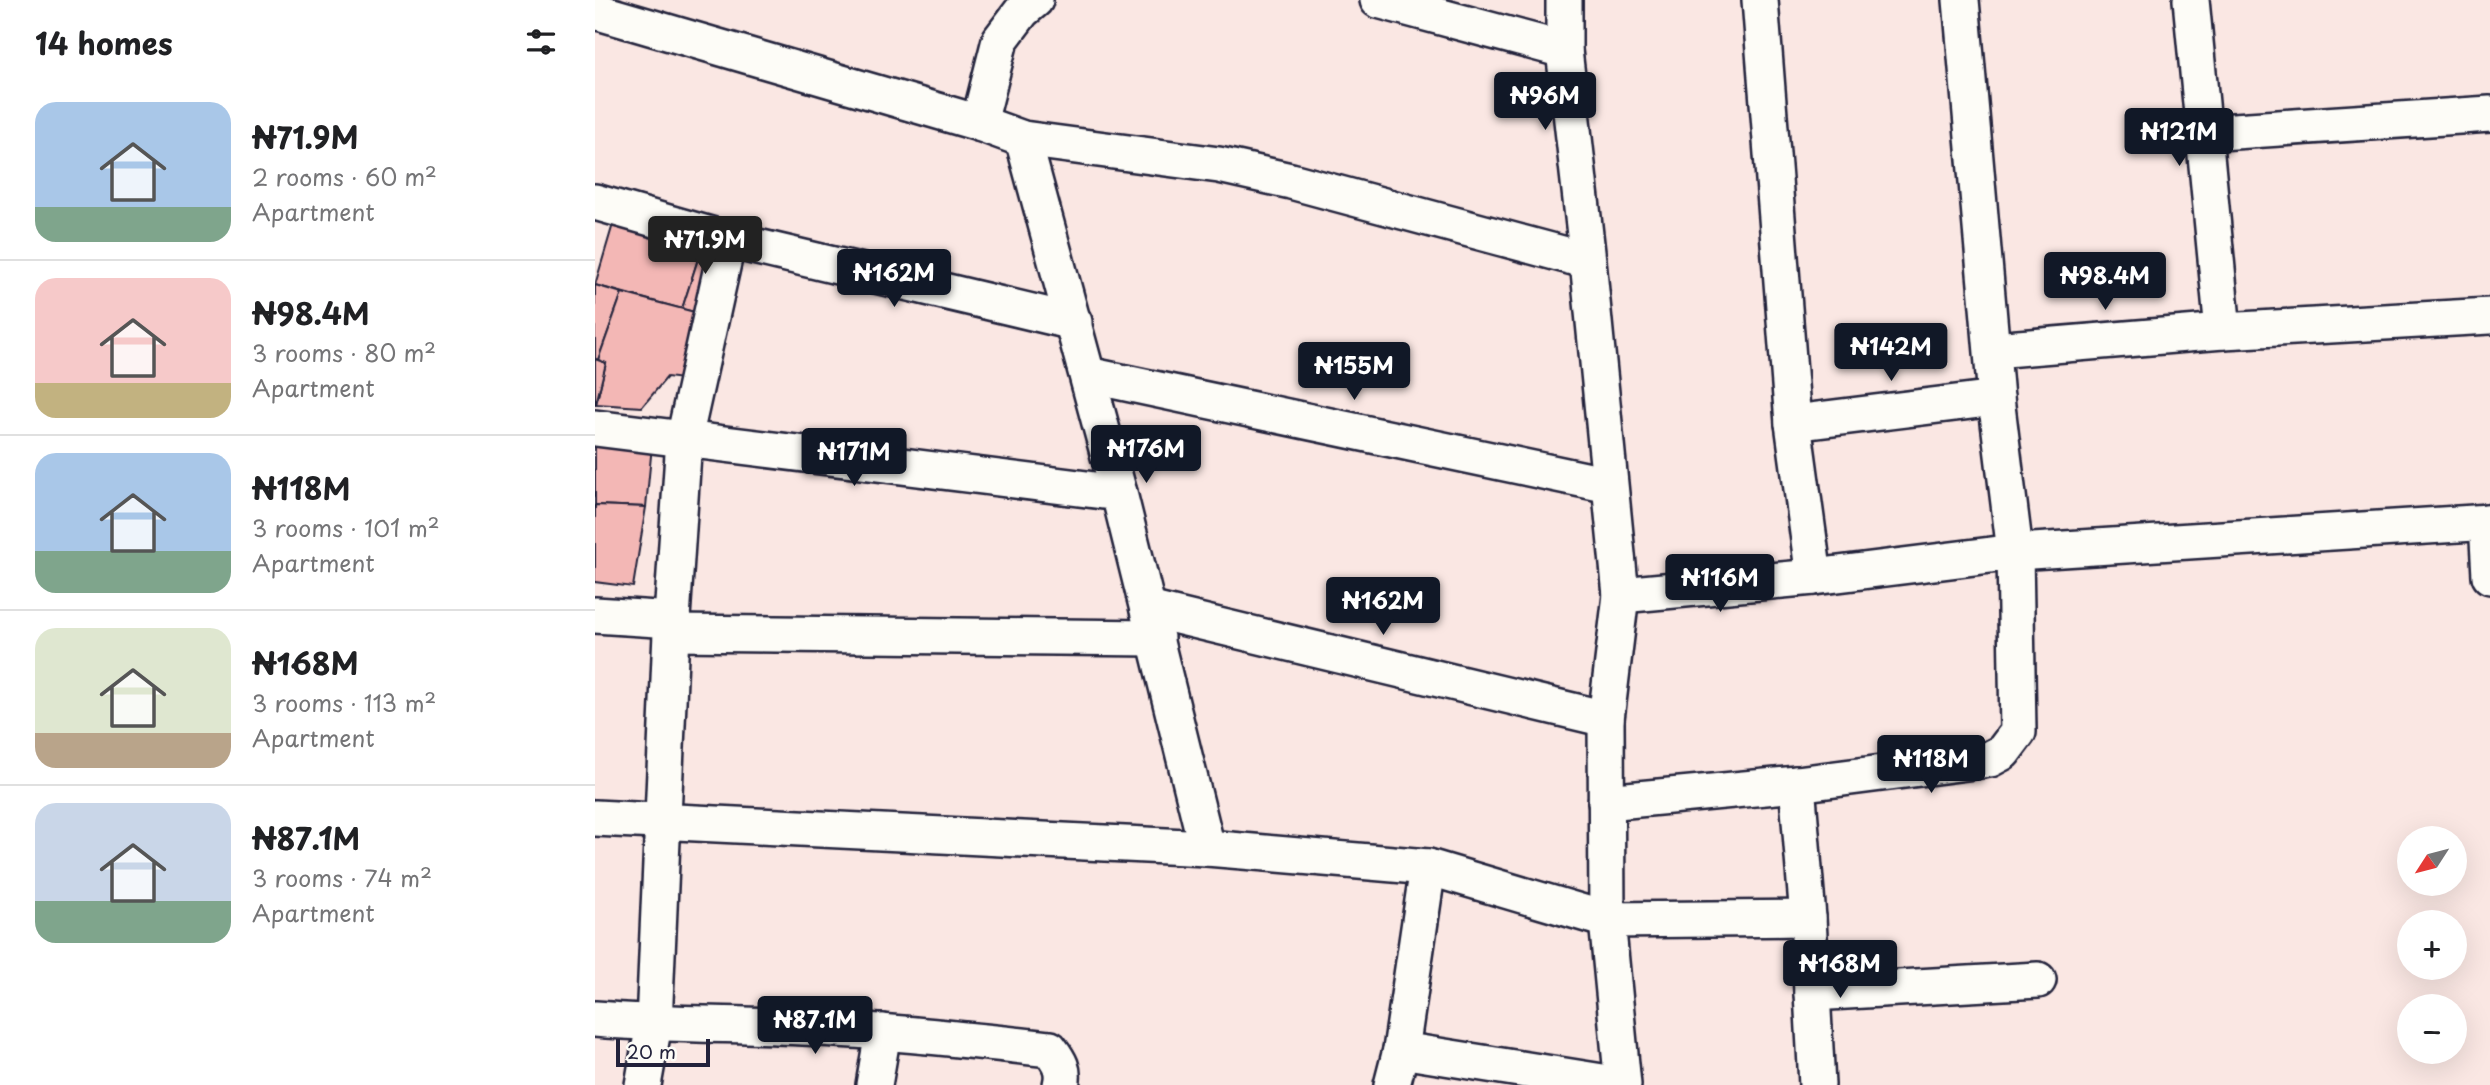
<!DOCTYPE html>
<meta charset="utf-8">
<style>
:root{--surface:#fff;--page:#f6f6f6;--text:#202124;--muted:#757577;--line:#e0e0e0;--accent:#111827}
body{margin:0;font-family:"Playpen Sans",sans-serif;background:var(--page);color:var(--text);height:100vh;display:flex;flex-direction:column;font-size:26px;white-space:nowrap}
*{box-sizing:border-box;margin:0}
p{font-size:23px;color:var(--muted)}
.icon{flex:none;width:38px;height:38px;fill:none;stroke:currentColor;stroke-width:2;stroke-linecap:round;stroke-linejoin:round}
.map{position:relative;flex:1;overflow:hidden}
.details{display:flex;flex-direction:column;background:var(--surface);width:595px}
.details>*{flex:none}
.needle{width:46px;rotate:234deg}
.tools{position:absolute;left:1802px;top:826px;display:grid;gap:14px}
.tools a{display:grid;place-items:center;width:70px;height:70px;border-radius:50%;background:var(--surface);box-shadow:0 7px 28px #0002;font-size:35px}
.scale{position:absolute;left:21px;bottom:18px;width:94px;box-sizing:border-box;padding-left:7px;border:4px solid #22223b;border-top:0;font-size:19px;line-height:24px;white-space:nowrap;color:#22223b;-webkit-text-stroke:5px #fdfcf7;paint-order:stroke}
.price{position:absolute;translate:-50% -60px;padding:0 16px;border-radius:7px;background:var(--accent);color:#fff;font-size:23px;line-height:46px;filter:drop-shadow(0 2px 4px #0008)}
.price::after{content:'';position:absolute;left:50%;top:42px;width:21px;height:16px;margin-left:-10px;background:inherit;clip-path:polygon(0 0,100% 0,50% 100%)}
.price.on{background:#222;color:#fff}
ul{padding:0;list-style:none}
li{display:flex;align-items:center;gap:21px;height:175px;padding:0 35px}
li+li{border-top:2px solid var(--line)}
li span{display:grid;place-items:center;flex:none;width:196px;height:140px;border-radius:21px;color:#555}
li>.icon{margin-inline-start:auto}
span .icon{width:84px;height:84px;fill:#fffc;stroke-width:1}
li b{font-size:30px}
h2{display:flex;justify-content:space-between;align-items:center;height:84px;padding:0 35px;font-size:30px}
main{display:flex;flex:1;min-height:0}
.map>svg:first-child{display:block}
.building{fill:#f3b7b5;stroke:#22223b;stroke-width:2}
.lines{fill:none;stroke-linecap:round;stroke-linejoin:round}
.minor-casing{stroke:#22223b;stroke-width:40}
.minor{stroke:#fdfcf7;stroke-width:35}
</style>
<main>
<section class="details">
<h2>14 homes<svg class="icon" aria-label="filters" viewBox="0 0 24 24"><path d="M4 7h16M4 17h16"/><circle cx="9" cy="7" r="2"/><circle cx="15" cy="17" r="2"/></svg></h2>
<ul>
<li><span style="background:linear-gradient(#a9c7e8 75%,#7fa58c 0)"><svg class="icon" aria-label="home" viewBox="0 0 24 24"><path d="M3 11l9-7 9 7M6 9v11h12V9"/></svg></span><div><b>₦71.9M</b><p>2 rooms · 60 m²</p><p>Apartment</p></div></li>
<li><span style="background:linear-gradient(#f6c9c9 75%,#c2b280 0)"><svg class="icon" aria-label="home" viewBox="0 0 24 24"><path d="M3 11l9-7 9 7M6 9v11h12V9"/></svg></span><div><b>₦98.4M</b><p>3 rooms · 80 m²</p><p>Apartment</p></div></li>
<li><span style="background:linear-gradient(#a9c7e8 70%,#7fa58c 0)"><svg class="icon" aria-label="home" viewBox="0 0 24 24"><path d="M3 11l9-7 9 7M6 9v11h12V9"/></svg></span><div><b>₦118M</b><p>3 rooms · 101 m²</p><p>Apartment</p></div></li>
<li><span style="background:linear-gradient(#dfe7d0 75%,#b9a48a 0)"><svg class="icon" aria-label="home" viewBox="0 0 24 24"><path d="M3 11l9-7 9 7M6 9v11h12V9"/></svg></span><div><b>₦168M</b><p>3 rooms · 113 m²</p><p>Apartment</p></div></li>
<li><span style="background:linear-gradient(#c9d6e8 70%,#7fa58c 0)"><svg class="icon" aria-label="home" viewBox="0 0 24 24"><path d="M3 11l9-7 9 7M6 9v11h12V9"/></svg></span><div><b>₦87.1M</b><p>3 rooms · 74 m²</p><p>Apartment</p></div></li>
</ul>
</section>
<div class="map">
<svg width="1895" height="1085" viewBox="0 0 1895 1085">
<rect width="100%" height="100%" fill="#fae7e3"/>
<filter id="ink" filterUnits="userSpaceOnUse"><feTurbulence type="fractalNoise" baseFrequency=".0143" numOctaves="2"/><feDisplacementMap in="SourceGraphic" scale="14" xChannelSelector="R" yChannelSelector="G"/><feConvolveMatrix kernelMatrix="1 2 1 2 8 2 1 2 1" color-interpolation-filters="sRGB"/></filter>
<g filter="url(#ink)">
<g class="building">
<path d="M 21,214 L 111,234 L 87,309 L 0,285 Z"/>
<path d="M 111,234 L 132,245 L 111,315 L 87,309 Z"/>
<path d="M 0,285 L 27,293 L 3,360 L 0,359 Z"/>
<path d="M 27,293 L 111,315 L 95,380 L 72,377 L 47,407 L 1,404 L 11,363 L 3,360 Z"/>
<path d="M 0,359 L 11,363 L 1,404 L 0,404 Z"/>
<path d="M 0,431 L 58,435 L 51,507 L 0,505 Z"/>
<path d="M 0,505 L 51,507 L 38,587 L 0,582 Z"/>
</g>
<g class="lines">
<g class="minor-casing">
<g id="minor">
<path d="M 783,0 L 969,50"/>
<path d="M 969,0 L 969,50 L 993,261 L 1026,595 L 1011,719 L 1012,920 L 1028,1085"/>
<path d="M 1165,0 L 1198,423 L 1219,577"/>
<path d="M 1596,0 L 1628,331"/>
<path d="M 0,11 L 384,123 L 428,139 L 624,165 L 696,181 L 993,261"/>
<path d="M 384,123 L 405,40 L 427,11 L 440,0"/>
<path d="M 1609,133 L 1895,114"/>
<path d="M 428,139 L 524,493 L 612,848"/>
<path d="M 0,202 L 133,240 L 479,322"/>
<path d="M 1398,350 L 1628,331 L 1895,316"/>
<path d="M 493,375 L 1014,485"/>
<path d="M 1198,423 L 1401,398"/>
<path d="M 0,428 L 524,493"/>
<path d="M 1892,522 L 1895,576"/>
<path d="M 1026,595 L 1219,577 L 1420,552 L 1895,522"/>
<path d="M 553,609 L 1011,719"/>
<path d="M 0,615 L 78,620"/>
<path d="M 76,633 L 561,638"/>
<path d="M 1202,784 L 1213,918 L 1222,1085"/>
<path d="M 1011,802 L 1202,784 L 1395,759 L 1408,752 L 1423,732 L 1420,552 L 1401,398 L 1366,0"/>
<path d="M 0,818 L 612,848 L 833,867 L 1012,920 L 1213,918"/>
<path d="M 1217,993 L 1443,980"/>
<path d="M 0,1019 C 61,1024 121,1024 182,1026 C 274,1029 364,1039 455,1049 C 464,1061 470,1070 466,1085"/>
<path d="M 806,1050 L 1026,1085"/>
<path d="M 48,1085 L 59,1024 L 76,633 L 89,439 L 133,240"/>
<path d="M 279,1085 L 288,1032"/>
<path d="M 797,1085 L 806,1050 L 833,867"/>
</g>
</g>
<use href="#minor" class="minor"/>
</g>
</g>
</svg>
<div class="tools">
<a><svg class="needle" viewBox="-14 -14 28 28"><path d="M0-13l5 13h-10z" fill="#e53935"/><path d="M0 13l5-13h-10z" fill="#757577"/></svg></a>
<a>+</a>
<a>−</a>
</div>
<div class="scale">20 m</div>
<b class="price" style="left:950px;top:132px">₦96M</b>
<b class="price" style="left:1584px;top:168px">₦121M</b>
<b class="price on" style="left:110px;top:276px">₦71.9M</b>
<b class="price" style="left:299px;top:309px">₦162M</b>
<b class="price" style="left:1510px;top:312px">₦98.4M</b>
<b class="price" style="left:1296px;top:383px">₦142M</b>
<b class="price" style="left:759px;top:402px">₦155M</b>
<b class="price" style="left:551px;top:485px">₦176M</b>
<b class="price" style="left:259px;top:488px">₦171M</b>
<b class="price" style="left:1125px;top:614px">₦116M</b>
<b class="price" style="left:788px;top:637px">₦162M</b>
<b class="price" style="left:1336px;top:795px">₦118M</b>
<b class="price" style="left:1245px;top:1000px">₦168M</b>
<b class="price" style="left:220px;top:1056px">₦87.1M</b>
</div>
</main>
